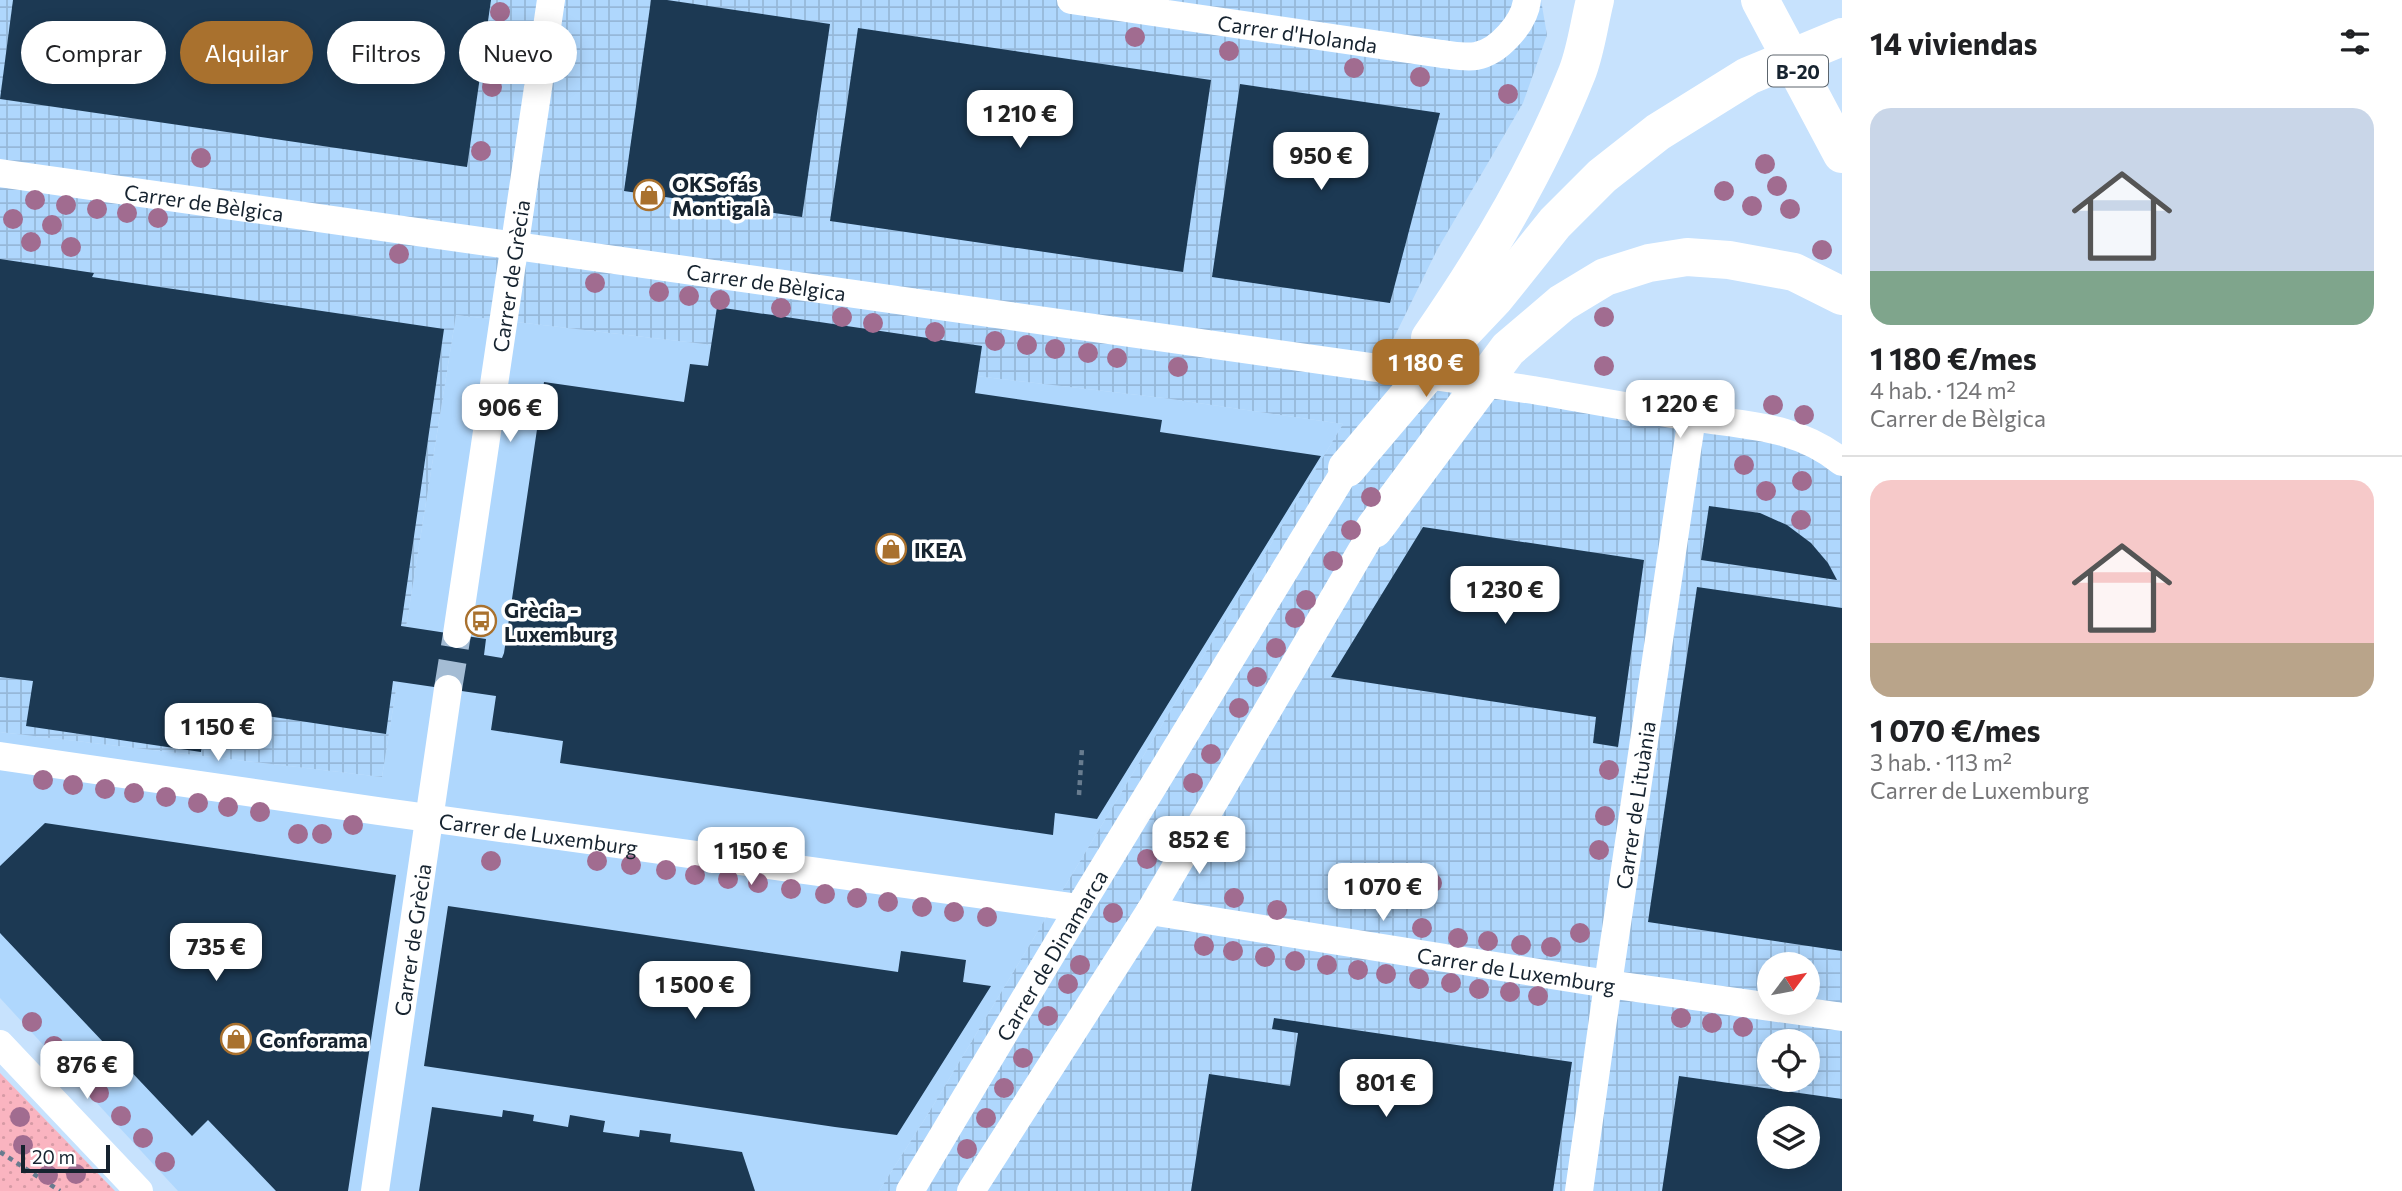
<!DOCTYPE html>
<html lang="es">
<meta charset="utf-8">
<style>
:root{--surface:#fff;--page:#f2f2f2;--text:#202124;--muted:#757577;--line:#e0e0e0;--accent:#a9712e}
body{margin:0;font-family:Commissioner,sans-serif;background:var(--page);color:var(--text);height:100vh;display:flex;flex-direction:column;font-size:26px;white-space:nowrap}
*{box-sizing:border-box;margin:0}
p{font-size:23px;color:var(--muted)}
.icon{flex:none;width:38px;height:38px;fill:none;stroke:currentColor;stroke-width:2;stroke-linecap:round;stroke-linejoin:round}
.map{position:relative;flex:1;overflow:hidden}
.details{display:flex;flex-direction:column;background:var(--surface);width:560px}
.details>*{flex:none}
.top-card{position:absolute;left:21px;top:21px;width:665px;height:63px;display:flex;gap:14px}
.needle{width:46px;rotate:58deg}
.controls{position:absolute;left:1757px;top:952px;display:grid;gap:14px}
.controls a{display:grid;place-items:center;width:63px;height:63px;border-radius:50%;background:var(--surface);box-shadow:0 4px 18px #0003;font-size:35px}
.scale{position:absolute;left:21px;bottom:18px;width:89px;box-sizing:border-box;padding-left:7px;border:4px solid #16232f;border-top:0;font-size:19px;line-height:24px;white-space:nowrap;color:#16232f;-webkit-text-stroke:5px #fff;paint-order:stroke}
.price{position:absolute;translate:-50% -60px;padding:0 16px;border-radius:14px;background:#fff;color:#222;font-size:23px;line-height:46px;filter:drop-shadow(0 2px 4px #0008)}
.price::after{content:'';position:absolute;left:50%;top:42px;width:21px;height:16px;margin-left:-10px;background:inherit;clip-path:polygon(0 0,100% 0,50% 100%)}
.price.current{background:var(--accent);color:#fff}
ul{padding:0;list-style:none}
li{display:grid;align-content:center;gap:14px;height:371px;padding:0 28px}
li+li{border-top:2px solid var(--line)}
li span{display:grid;place-items:center;height:217px;border-radius:21px;color:#555}
li>.icon{margin-inline-start:auto}
span .icon{width:126px;height:126px;fill:#fffc;stroke-width:1}
li b{font-size:30px}
h2{display:flex;justify-content:space-between;align-items:center;height:84px;padding:0 28px;font-size:30px}
.tag{padding:0 24px;border-radius:32px;background:var(--surface);box-shadow:0 4px 18px #0003;font-size:24px;line-height:63px}
.tag.current{background:var(--accent);color:#fff}
main{display:flex;flex:1;min-height:0}
.map>svg:first-child{display:block}
.built{fill:#afd7fd}
.industrial{fill:url(#industrial-grid);fill-rule:evenodd}
.grass{fill:url(#grass-dots)}
.building{fill:#1c3953;fill-rule:evenodd}
.lines{fill:none;stroke-linecap:round;stroke-linejoin:round}
.minor-tunnel{stroke:#a4bcd4;stroke-width:28;stroke-dasharray:28 14;stroke-linecap:butt}
.path{stroke:#687c8f;stroke-width:4.5;stroke-dasharray:5 5;stroke-linecap:butt}
.minor{stroke:#fff;stroke-width:28}
.motorway{stroke:#fff;stroke-width:38}
.tree{fill:#a16c90}
.labels{text-anchor:middle;dominant-baseline:central;stroke-width:7;stroke-linejoin:round;paint-order:stroke}
.shield{fill:#fff;stroke:#5c656d;stroke-width:2}
.shield-label{font-size:19px;font-weight:bold;fill:#16232f}
.street-label{font-size:21px;fill:#16232f;stroke:#fff}
.poi-label{font-size:21px;font-weight:bold;fill:#16232f;stroke:#fff;text-anchor:start}
</style>
<main>
<div class="map">
<svg width="1842" height="1191" viewBox="0 0 1842 1191">
<defs>
<pattern id="industrial-grid" width="8" height="8" patternUnits="userSpaceOnUse" patternTransform="scale(1.75)"><rect width="8" height="8" fill="#afd7fd"/><path d="M0 4h8M4 0v8" fill="none" stroke="#96b8d9"/></pattern>
<pattern id="grass-dots" width="8" height="8" patternUnits="userSpaceOnUse" patternTransform="scale(1.75)"><rect width="8" height="8" fill="#fab4c0"/><path d="M2 2h.1M6 6h.1" fill="none" stroke="#d69aa5" stroke-width="1.8" stroke-linecap="round"/></pattern>
</defs>
<rect width="100%" height="100%" fill="#c7e2fd"/>
<path class="built" d="M 456,315 L 1164,398 L 1343,424 L 928,1114 L 879,1191 L 178,1191 L 0,998 L 0,732 L 382,777 Z"/>
<path class="industrial" d="M 0,0 L 1541,0 L 1547,35 L 1523,103 L 1437,250 L 1381,364 L 1815,448 L 1842,469 L 1842,1191 L 879,1191 L 928,1114 L 1343,424 L 1164,398 L 456,315 L 382,777 L 0,732 ZM 1769,964 L 1808,964 L 1808,1003 L 1769,1003 ZM 1769,1041 L 1808,1041 L 1808,1080 L 1769,1080 ZM 1769,1118 L 1808,1118 L 1808,1157 L 1769,1157 Z"/>
<path class="grass" d="M 0,1073 L 115,1191 L 0,1191 Z"/>
<g class="building">
<path d="M 13,0 L 491,0 L 467,167 L 0,99 Z"/>
<path d="M 651,0 L 667,0 L 830,24 L 802,217 L 624,191 Z"/>
<path d="M 858,28 L 1211,80 L 1183,272 L 830,221 Z"/>
<path d="M 1240,84 L 1440,113 L 1390,303 L 1212,277 Z"/>
<path d="M 0,259 L 94,273 L 92,277 L 444,329 L 401,626 L 486,639 L 484,655 L 502,658 L 504,653 L 544,382 L 684,402 L 690,364 L 708,366 L 717,307 L 982,346 L 975,393 L 1162,420 L 1160,432 L 1321,456 L 1097,819 L 1055,813 L 1053,835 L 560,763 L 563,741 L 491,730 L 496,696 L 393,681 L 386,734 L 207,707 L 201,752 L 26,726 L 33,681 L 0,677 Z"/>
<path d="M 1709,506 L 1760,513 L 1787,525 L 1811,543 L 1828,563 L 1837,580 L 1701,560 Z"/>
<path d="M 1423,527 L 1644,560 L 1618,747 L 1593,743 L 1596,717 L 1331,677 Z"/>
<path d="M 1697,587 L 1842,608 L 1842,951 L 1648,922 Z"/>
<path d="M 45,823 L 396,875 L 348,1191 L 276,1191 L 208,1120 L 192,1136 L 0,933 L 0,866 Z"/>
<path d="M 448,906 L 898,972 L 901,951 L 966,960 L 963,982 L 991,986 L 897,1135 L 835,1127 L 424,1066 Z"/>
<path d="M 1274,1018 L 1572,1062 L 1553,1191 L 1191,1191 L 1209,1074 L 1290,1086 L 1298,1033 L 1272,1029 Z"/>
<path d="M 1679,1076 L 1842,1099 L 1842,1191 L 1662,1191 ZM 1769,1118 L 1808,1118 L 1808,1157 L 1769,1157 Z"/>
<path d="M 432,1107 L 502,1117 L 503,1110 L 534,1115 L 533,1121 L 568,1127 L 570,1115 L 605,1121 L 603,1132 L 639,1137 L 640,1130 L 671,1134 L 670,1142 L 742,1152 L 755,1191 L 419,1191 Z"/>
</g>
<g class="lines">
<path class="minor-tunnel" d="M 448,689 L 457,634"/>
<g class="path">
<path d="M 1079,795 L 1082,748"/>
<path d="M 0,1152 L 60,1191"/>
</g>
<g class="minor">
<path id="s1" d="M 1071,0 L 1442,54 C 1452,55 1466,58 1476,56 C 1499,52 1525,22 1527,0"/>
<path id="s2" d="M 0,173 L 1533,390 C 1585,399 1638,409 1691,417 C 1747,426 1796,425 1842,462"/>
<path id="s3" d="M 457,634 L 551,0"/>
<path id="s4" d="M 0,756 L 378,811 L 1079,908"/>
<path id="s5" d="M 1150,911 L 1608,984 L 1842,1017"/>
<path d="M 0,1044 L 139,1191"/>
<path id="s6" d="M 375,1191 L 448,689"/>
<path id="s7" d="M 910,1191 L 1079,908 L 1347,468"/>
<path d="M 971,1191 L 1150,911 L 1374,529"/>
<path id="s8" d="M 1579,1191 L 1608,984 L 1692,417"/>
</g>
<g class="motorway">
<path d="M 1760,0 L 1842,154"/>
<path d="M 1430,338 C 1487,256 1540,166 1577,73 C 1586,50 1589,24 1595,0"/>
<path d="M 1347,468 L 1459,336 L 1495,298 L 1555,223 L 1602,176 L 1658,132 L 1748,76 L 1842,37"/>
<path d="M 1374,529 L 1508,349 L 1562,303 L 1605,277 L 1649,263 L 1687,257 L 1729,260 L 1794,272 L 1842,296"/>
</g>
</g>
<g class="tree">
<circle cx="500" cy="12" r="10"/>
<circle cx="1135" cy="37" r="10"/>
<circle cx="1229" cy="51" r="10"/>
<circle cx="504" cy="53" r="10"/>
<circle cx="1354" cy="68" r="10"/>
<circle cx="1420" cy="77" r="10"/>
<circle cx="492" cy="87" r="10"/>
<circle cx="1508" cy="94" r="10"/>
<circle cx="481" cy="151" r="10"/>
<circle cx="201" cy="158" r="10"/>
<circle cx="1765" cy="164" r="10"/>
<circle cx="1777" cy="186" r="10"/>
<circle cx="1724" cy="191" r="10"/>
<circle cx="35" cy="200" r="10"/>
<circle cx="66" cy="205" r="10"/>
<circle cx="1752" cy="206" r="10"/>
<circle cx="97" cy="209" r="10"/>
<circle cx="1790" cy="209" r="10"/>
<circle cx="127" cy="213" r="10"/>
<circle cx="158" cy="218" r="10"/>
<circle cx="13" cy="219" r="10"/>
<circle cx="52" cy="225" r="10"/>
<circle cx="31" cy="242" r="10"/>
<circle cx="71" cy="247" r="10"/>
<circle cx="1822" cy="250" r="10"/>
<circle cx="399" cy="254" r="10"/>
<circle cx="595" cy="283" r="10"/>
<circle cx="659" cy="292" r="10"/>
<circle cx="689" cy="296" r="10"/>
<circle cx="720" cy="300" r="10"/>
<circle cx="781" cy="308" r="10"/>
<circle cx="842" cy="317" r="10"/>
<circle cx="1604" cy="317" r="10"/>
<circle cx="873" cy="323" r="10"/>
<circle cx="935" cy="332" r="10"/>
<circle cx="995" cy="341" r="10"/>
<circle cx="1027" cy="345" r="10"/>
<circle cx="1055" cy="349" r="10"/>
<circle cx="1088" cy="353" r="10"/>
<circle cx="1117" cy="358" r="10"/>
<circle cx="1604" cy="366" r="10"/>
<circle cx="1178" cy="367" r="10"/>
<circle cx="1710" cy="397" r="10"/>
<circle cx="1773" cy="405" r="10"/>
<circle cx="1804" cy="415" r="10"/>
<circle cx="1744" cy="465" r="10"/>
<circle cx="1802" cy="481" r="10"/>
<circle cx="1766" cy="491" r="10"/>
<circle cx="1371" cy="497" r="10"/>
<circle cx="1801" cy="520" r="10"/>
<circle cx="1351" cy="530" r="10"/>
<circle cx="1333" cy="561" r="10"/>
<circle cx="1306" cy="600" r="10"/>
<circle cx="1295" cy="618" r="10"/>
<circle cx="1276" cy="648" r="10"/>
<circle cx="1257" cy="677" r="10"/>
<circle cx="1239" cy="708" r="10"/>
<circle cx="1211" cy="754" r="10"/>
<circle cx="1609" cy="770" r="10"/>
<circle cx="43" cy="780" r="10"/>
<circle cx="1193" cy="783" r="10"/>
<circle cx="73" cy="785" r="10"/>
<circle cx="105" cy="789" r="10"/>
<circle cx="134" cy="793" r="10"/>
<circle cx="166" cy="797" r="10"/>
<circle cx="198" cy="803" r="10"/>
<circle cx="228" cy="807" r="10"/>
<circle cx="260" cy="812" r="10"/>
<circle cx="1605" cy="816" r="10"/>
<circle cx="353" cy="825" r="10"/>
<circle cx="298" cy="834" r="10"/>
<circle cx="322" cy="834" r="10"/>
<circle cx="1599" cy="850" r="10"/>
<circle cx="1147" cy="859" r="10"/>
<circle cx="491" cy="861" r="10"/>
<circle cx="597" cy="861" r="10"/>
<circle cx="631" cy="865" r="10"/>
<circle cx="666" cy="870" r="10"/>
<circle cx="695" cy="875" r="10"/>
<circle cx="728" cy="879" r="10"/>
<circle cx="758" cy="883" r="10"/>
<circle cx="1432" cy="883" r="10"/>
<circle cx="791" cy="889" r="10"/>
<circle cx="825" cy="894" r="10"/>
<circle cx="857" cy="898" r="10"/>
<circle cx="1234" cy="898" r="10"/>
<circle cx="888" cy="902" r="10"/>
<circle cx="922" cy="907" r="10"/>
<circle cx="1277" cy="910" r="10"/>
<circle cx="954" cy="912" r="10"/>
<circle cx="1113" cy="913" r="10"/>
<circle cx="987" cy="917" r="10"/>
<circle cx="1422" cy="928" r="10"/>
<circle cx="1580" cy="933" r="10"/>
<circle cx="1458" cy="938" r="10"/>
<circle cx="1488" cy="941" r="10"/>
<circle cx="1521" cy="945" r="10"/>
<circle cx="1204" cy="946" r="10"/>
<circle cx="1551" cy="947" r="10"/>
<circle cx="1233" cy="951" r="10"/>
<circle cx="1265" cy="957" r="10"/>
<circle cx="1295" cy="961" r="10"/>
<circle cx="1080" cy="965" r="10"/>
<circle cx="1327" cy="965" r="10"/>
<circle cx="1358" cy="970" r="10"/>
<circle cx="1386" cy="974" r="10"/>
<circle cx="1419" cy="979" r="10"/>
<circle cx="1451" cy="983" r="10"/>
<circle cx="1068" cy="984" r="10"/>
<circle cx="1479" cy="989" r="10"/>
<circle cx="1510" cy="992" r="10"/>
<circle cx="1538" cy="996" r="10"/>
<circle cx="1048" cy="1016" r="10"/>
<circle cx="1681" cy="1018" r="10"/>
<circle cx="32" cy="1022" r="10"/>
<circle cx="1712" cy="1023" r="10"/>
<circle cx="1743" cy="1027" r="10"/>
<circle cx="54" cy="1046" r="10"/>
<circle cx="1023" cy="1058" r="10"/>
<circle cx="77" cy="1070" r="10"/>
<circle cx="1004" cy="1088" r="10"/>
<circle cx="99" cy="1093" r="10"/>
<circle cx="121" cy="1116" r="10"/>
<circle cx="20" cy="1117" r="10"/>
<circle cx="986" cy="1118" r="10"/>
<circle cx="143" cy="1138" r="10"/>
<circle cx="23" cy="1145" r="10"/>
<circle cx="967" cy="1149" r="10"/>
<circle cx="165" cy="1162" r="10"/>
<circle cx="76" cy="1174" r="10"/>
<circle cx="48" cy="1175" r="10"/>
</g>
<defs>
<g id="shop-ring" transform="scale(1.575)"><circle r="9.5" fill="#fff" stroke="#a9712e" stroke-width="1.5"/><path d="M-5-2.5h2.3a2.7 3.5 0 0 1 5.4 0H5L5.5 6h-11ZM-1.5-2.5h3a1.5 2.3 0 0 0-3 0Z" fill="#a9712e"/></g>
<g id="bus-ring" transform="scale(1.575)"><circle r="9.5" fill="#fff" stroke="#a9712e" stroke-width="1.5"/><path d="M-5-6H5V4H4V6H2V4H-2V6H-4V4H-5ZM-3.5-4V0h7V-4ZM-3.5 1.2v1.5H-2V1.2ZM2 1.2v1.5H3.5V1.2Z" fill="#a9712e"/></g>
</defs>
<g fill-rule="evenodd">
<use href="#shop-ring" x="649" y="195"/>
<use href="#shop-ring" x="891" y="549"/>
<use href="#bus-ring" x="481" y="621"/>
<use href="#shop-ring" x="236" y="1039"/>
</g>
<g class="labels">
<rect class="shield" x="1768" y="55.5" width="60" height="31" rx="5"/>
<g class="shield-label">
<text x="1798" y="71">B-20</text>
</g>
<g class="street-label">
<text stroke="none"><textPath href="#s1" startOffset="229">Carrer d'Holanda</textPath></text>
<text stroke="none"><textPath href="#s2" startOffset="206">Carrer de Bèlgica</textPath></text>
<text stroke="none"><textPath href="#s3" startOffset="362">Carrer de Grècia</textPath></text>
<text stroke="none"><textPath href="#s2" startOffset="774">Carrer de Bèlgica</textPath></text>
<text stroke="none"><textPath href="#s8" startOffset="390">Carrer de Lituània</textPath></text>
<text stroke="none"><textPath href="#s4" startOffset="544">Carrer de Luxemburg</textPath></text>
<text stroke="none"><textPath href="#s6" startOffset="254">Carrer de Grècia</textPath></text>
<text stroke="none"><textPath href="#s7" startOffset="275">Carrer de Dinamarca</textPath></text>
<text stroke="none"><textPath href="#s5" startOffset="371">Carrer de Luxemburg</textPath></text>
</g>
<g class="poi-label">
<text x="672" y="183">OKSofás<tspan x="672" dy="24">Montigalà</tspan></text>
<text x="914" y="549">IKEA</text>
<text x="504" y="609">Grècia -<tspan x="504" dy="24">Luxemburg</tspan></text>
<text x="259" y="1039">Conforama</text>
</g>
</g>
</svg>
<div class="controls">
<a><svg class="needle" viewBox="-14 -14 28 28"><path d="M0-13l5 13h-10z" fill="#e53935"/><path d="M0 13l5-13h-10z" fill="#757577"/></svg></a>
<a><svg class="icon" aria-label="locate" viewBox="0 0 24 24"><circle cx="12" cy="12" r="6"/><path d="M12 2v4M12 18v4M2 12h4M18 12h4"/></svg></a>
<a><svg class="icon" aria-label="layers" viewBox="0 0 24 24"><path d="M12 4l9 5-9 5-9-5zM3 14l9 5 9-5"/></svg></a>
</div>
<div class="scale">20 m</div>
<b class="price" style="left:1020px;top:150px">1 210 €</b>
<b class="price" style="left:1321px;top:192px">950 €</b>
<b class="price current" style="left:1426px;top:399px">1 180 €</b>
<b class="price" style="left:1680px;top:440px">1 220 €</b>
<b class="price" style="left:510px;top:444px">906 €</b>
<b class="price" style="left:1505px;top:626px">1 230 €</b>
<b class="price" style="left:218px;top:763px">1 150 €</b>
<b class="price" style="left:1199px;top:876px">852 €</b>
<b class="price" style="left:751px;top:887px">1 150 €</b>
<b class="price" style="left:1383px;top:923px">1 070 €</b>
<b class="price" style="left:216px;top:983px">735 €</b>
<b class="price" style="left:695px;top:1021px">1 500 €</b>
<b class="price" style="left:87px;top:1101px">876 €</b>
<b class="price" style="left:1386px;top:1119px">801 €</b>
<div class="top-card">
<a class="tag">Comprar</a>
<a class="tag current">Alquilar</a>
<a class="tag">Filtros</a>
<a class="tag">Nuevo</a>
</div>
</div>
<section class="details">
<h2>14 viviendas<svg class="icon" aria-label="filters" viewBox="0 0 24 24"><path d="M4 7h16M4 17h16"/><circle cx="9" cy="7" r="2"/><circle cx="15" cy="17" r="2"/></svg></h2>
<ul>
<li><span style="background:linear-gradient(#c9d6e8 75%,#7fa58c 0)"><svg class="icon" aria-label="home" viewBox="0 0 24 24"><path d="M3 11l9-7 9 7M6 9v11h12V9"/></svg></span><div><b>1 180 €/mes</b><p>4 hab. · 124 m²</p><p>Carrer de Bèlgica</p></div></li>
<li><span style="background:linear-gradient(#f6c9c9 75%,#b9a48a 0)"><svg class="icon" aria-label="home" viewBox="0 0 24 24"><path d="M3 11l9-7 9 7M6 9v11h12V9"/></svg></span><div><b>1 070 €/mes</b><p>3 hab. · 113 m²</p><p>Carrer de Luxemburg</p></div></li>
</ul>
</section>
</main>
